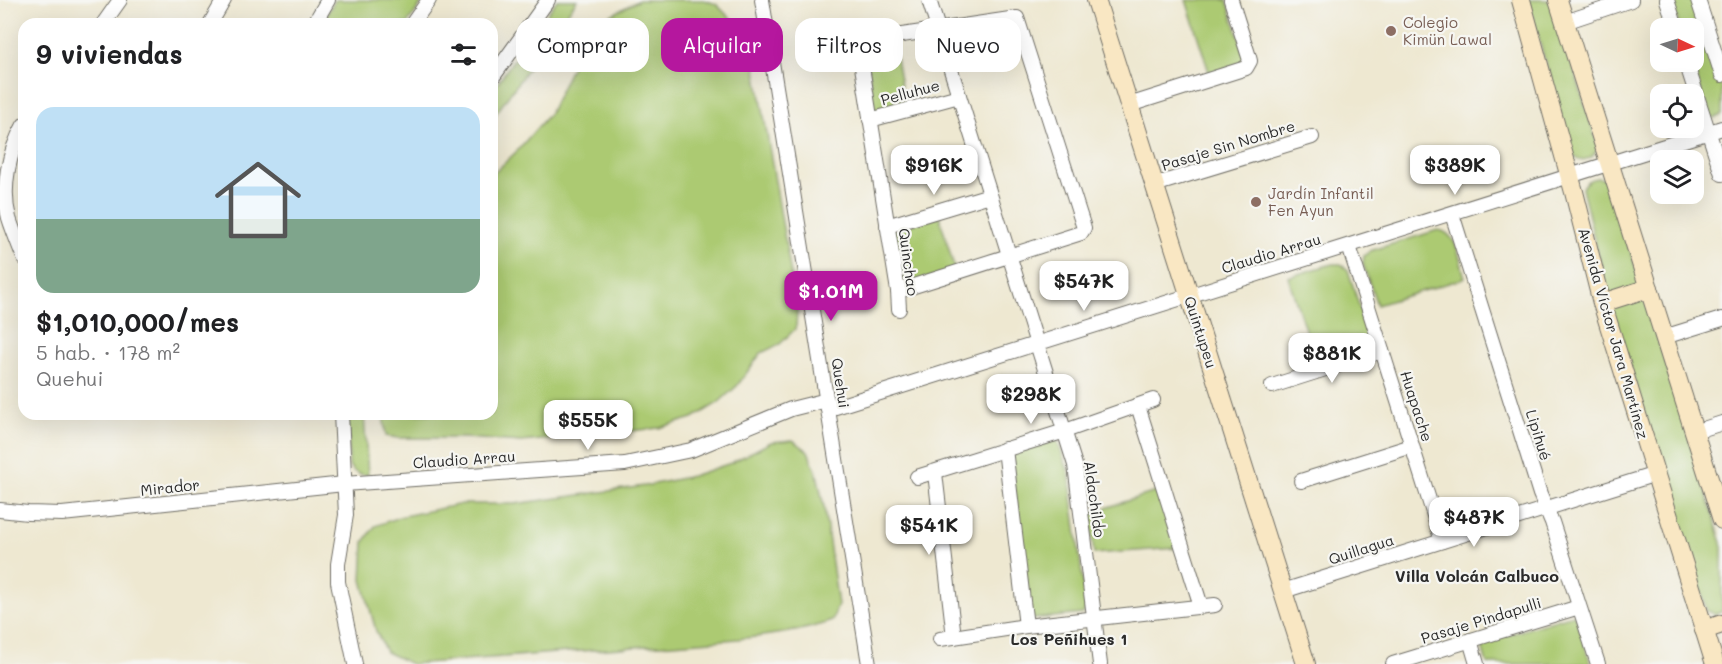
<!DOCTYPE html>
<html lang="es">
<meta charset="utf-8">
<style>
:root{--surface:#fff;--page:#f6f6f6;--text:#202124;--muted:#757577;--accent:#b5179e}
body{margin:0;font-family:Mali,sans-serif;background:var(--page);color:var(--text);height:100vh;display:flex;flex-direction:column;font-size:22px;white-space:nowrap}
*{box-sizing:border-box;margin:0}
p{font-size:20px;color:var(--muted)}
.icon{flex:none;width:33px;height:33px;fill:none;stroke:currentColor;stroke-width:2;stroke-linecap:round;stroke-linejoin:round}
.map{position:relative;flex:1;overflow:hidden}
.side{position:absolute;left:18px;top:18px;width:480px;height:402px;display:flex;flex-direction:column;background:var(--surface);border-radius:18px;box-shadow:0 6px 24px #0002}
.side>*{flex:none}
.top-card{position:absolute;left:516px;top:18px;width:570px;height:54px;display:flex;gap:12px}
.needle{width:39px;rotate:94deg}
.buttons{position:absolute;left:1650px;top:18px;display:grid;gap:12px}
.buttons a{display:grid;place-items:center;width:54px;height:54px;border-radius:12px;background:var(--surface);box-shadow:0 6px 24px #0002;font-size:30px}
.price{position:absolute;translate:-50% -51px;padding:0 14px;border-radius:12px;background:#fff;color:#222;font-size:20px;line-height:39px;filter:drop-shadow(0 2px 3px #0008)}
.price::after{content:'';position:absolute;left:50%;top:36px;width:18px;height:14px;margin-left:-9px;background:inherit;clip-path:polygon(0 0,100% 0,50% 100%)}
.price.current{background:var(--accent);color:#fff}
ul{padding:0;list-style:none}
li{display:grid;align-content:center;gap:12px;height:318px;padding:0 18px}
li span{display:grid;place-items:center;height:186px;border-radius:18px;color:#555}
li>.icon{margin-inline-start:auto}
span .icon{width:108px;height:108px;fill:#fffc;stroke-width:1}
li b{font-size:26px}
h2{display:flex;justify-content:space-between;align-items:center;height:72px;padding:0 18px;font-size:26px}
.tag{padding:0 21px;border-radius:18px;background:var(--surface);box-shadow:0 6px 24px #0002;font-size:21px;line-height:54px}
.tag.current{background:var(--accent);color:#fff}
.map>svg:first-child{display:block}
.green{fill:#acca72;stroke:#6c7a4e;stroke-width:1.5}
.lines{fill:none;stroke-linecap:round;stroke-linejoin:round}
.street-casing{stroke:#6f6d65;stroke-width:16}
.secondary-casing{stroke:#6f6d65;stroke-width:20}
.street{stroke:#fff;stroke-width:14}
.secondary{stroke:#f9e7c3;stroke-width:18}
.education-dot{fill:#8d6e63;stroke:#f6f6f2;stroke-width:2}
.labels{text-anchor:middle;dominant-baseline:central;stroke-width:4.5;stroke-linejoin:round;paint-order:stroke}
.education-label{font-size:15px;fill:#785e54;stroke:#f6f6f2;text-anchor:start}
.street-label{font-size:15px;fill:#2b2b2b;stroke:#f6f6f2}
.neighbourhood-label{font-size:16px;font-weight:bold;fill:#2b2b2b;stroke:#f6f6f2}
</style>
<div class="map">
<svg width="1722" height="664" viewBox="0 0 1722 664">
<rect width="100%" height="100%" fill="#f6f6f2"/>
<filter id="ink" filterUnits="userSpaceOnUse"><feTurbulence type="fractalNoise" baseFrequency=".0167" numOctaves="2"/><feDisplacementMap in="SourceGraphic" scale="12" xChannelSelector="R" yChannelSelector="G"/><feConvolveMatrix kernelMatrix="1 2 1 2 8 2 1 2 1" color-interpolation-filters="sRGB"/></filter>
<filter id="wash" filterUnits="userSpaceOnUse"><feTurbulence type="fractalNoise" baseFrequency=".008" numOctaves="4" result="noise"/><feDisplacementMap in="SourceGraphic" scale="24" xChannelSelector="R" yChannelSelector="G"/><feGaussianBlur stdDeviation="1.35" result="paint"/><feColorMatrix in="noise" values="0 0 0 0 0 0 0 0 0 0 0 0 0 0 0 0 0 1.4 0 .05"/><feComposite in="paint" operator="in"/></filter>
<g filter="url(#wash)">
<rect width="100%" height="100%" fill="#eee8d1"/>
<g class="green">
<path d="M 335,0 L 424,0 L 407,24 L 321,24 Z"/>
<path d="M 557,0 L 577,0 L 492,119 L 492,91 L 514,59 L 519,61 L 549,20 L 547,14 Z"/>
<path d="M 639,0 L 704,0 L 716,4 L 745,33 L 756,69 L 797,310 L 796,328 L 780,344 L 761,353 L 737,386 L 718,403 L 693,418 L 659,428 L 521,442 L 466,438 L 398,438 L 386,436 L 383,414 L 492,414 L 492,175 L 517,151 L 549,114 L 574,62 L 598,22 Z"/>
<path d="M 1186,0 L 1227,0 L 1245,56 L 1243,63 L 1210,75 Z"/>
<path d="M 1528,0 L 1552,0 L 1598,146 C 1595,157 1589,160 1579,160 L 1571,154 Z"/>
<path d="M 1671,0 L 1694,0 L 1722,89 L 1722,115 L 1715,118 L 1709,116 L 1691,62 L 1694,62 L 1694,28 L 1680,28 Z"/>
<path d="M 893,42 L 905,107 L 881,114 L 874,111 L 866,49 L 868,46 Z"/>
<path d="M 1597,178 L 1604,179 L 1610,186 L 1722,543 L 1722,612 L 1715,614 L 1707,611 L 1610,304 L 1582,188 C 1585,181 1590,179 1597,178 Z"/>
<path d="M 939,215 L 955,270 L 902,286 L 893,231 Z"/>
<path d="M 1438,230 C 1458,232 1460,262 1465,278 L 1377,305 L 1363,264 L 1364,256 L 1370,251 Z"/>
<path d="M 1332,264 L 1341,264 L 1348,270 L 1371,344 L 1366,350 L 1317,366 L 1288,277 Z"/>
<path d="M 348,414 L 364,414 L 368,475 C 359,475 354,473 349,466 Z"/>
<path d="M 793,440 L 808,451 L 817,474 L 824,507 L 838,605 L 832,621 C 801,632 771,635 738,639 L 437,662 L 411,664 L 386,652 L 376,631 L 362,580 L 364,542 L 375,526 L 399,517 L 462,504 L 515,504 L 645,486 L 692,476 L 731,463 L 771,442 Z"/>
<path d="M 1057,440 L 1069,473 L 1086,607 L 1083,614 L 1033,619 L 1030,617 L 1011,458 L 1016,452 Z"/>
<path d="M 1159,491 L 1178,548 L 1094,554 L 1089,513 Z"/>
<path d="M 1573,615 L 1576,617 L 1591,664 L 1487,664 L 1481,643 Z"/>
</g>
</g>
<g filter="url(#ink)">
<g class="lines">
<g class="street-casing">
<g id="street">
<path d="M 762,0 L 869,664"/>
<path d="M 929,0 L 1075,465 L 1100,664"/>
<path d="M 1667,0 L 1676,28"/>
<path d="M 1698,0 L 1722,75"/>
<path d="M 1565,22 L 1631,0"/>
<path d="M 103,24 L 120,0"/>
<path d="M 210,24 L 224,0"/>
<path d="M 314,24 L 328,0"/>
<path d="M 412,24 L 429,0"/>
<path d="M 858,42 L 898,291 L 899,309"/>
<path d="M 841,44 L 1017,18 L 1084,228 L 1081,233 L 898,291"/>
<path d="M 1686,62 L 1722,174"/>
<path d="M 492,78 L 548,0"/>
<path d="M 1129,105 L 1246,68 L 1250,61 L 1249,57 L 1231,0"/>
<path d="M 870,120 L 959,96"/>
<path d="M 24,125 C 9,151 1,188 9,218 C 13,231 19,245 24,258"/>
<path d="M 1154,185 L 1312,137"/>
<path d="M 1452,214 L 1540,494 L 1552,522 L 1598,664"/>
<path d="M 887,226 L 990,195"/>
<path d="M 1349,246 L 1442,541"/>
<path d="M 1664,337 L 1722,319"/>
<path d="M 1272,386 L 1382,351"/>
<path d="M 1138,406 L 1201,606"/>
<path d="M 829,409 L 1722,128"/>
<path d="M 341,414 L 346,515 L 338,564 L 338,582 L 355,664"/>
<path d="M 1694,432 L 1722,423"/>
<path d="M 1005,449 L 1026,626"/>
<path d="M 935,473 L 954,637"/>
<path d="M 917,477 L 1065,431 L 1153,400"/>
<path d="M 1301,481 L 1412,446"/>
<path d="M 0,510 L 28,513 L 62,514 L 344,484 L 625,464 L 691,450 L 791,409 L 827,400"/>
<path d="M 1283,591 L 1656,474"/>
<path d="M 940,639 L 1026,626 L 1215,605"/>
<path d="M 1470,640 L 1477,664"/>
<path d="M 1393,664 L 1579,607"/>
</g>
</g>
<g class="secondary-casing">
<g id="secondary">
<path d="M 1096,0 L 1306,664"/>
<path d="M 1521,0 L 1574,192 L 1602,303 L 1715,664"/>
<path d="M 1558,0 L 1722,520"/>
<path d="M 1602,303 L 1649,288"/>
<path d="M 1704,630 L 1722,624"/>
</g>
</g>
<use href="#street" class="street"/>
<use href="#secondary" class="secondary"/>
</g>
</g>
<g class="education-dot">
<circle cx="1391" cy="31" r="6"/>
<circle cx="1256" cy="202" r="6"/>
</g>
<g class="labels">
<g class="education-label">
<text x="1403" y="22">Colegio<tspan x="1403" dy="17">Kimün Lawal</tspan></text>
<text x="1268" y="193">Jardín Infantil<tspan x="1268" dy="17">Fen Ayun</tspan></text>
</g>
<g class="street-label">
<text transform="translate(910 92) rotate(-15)">Pelluhue</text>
<text transform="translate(1228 145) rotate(-17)">Pasaje Sin Nombre</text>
<text transform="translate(1271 253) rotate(-17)">Claudio Arrau</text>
<text transform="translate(909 262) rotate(82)">Quinchao</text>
<text transform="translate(1201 332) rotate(72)">Quintupeu</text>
<text transform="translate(1614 333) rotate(74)">Avenida Víctor Jara Martínez</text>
<text transform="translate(841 383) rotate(81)">Quehui</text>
<text transform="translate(1417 406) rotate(72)">Huapache</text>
<text transform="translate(1539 435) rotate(73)">Lipihué</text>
<text transform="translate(464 459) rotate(-4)">Claudio Arrau</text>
<text transform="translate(170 487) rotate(-6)">Mirador</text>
<text transform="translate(1095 499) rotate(82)">Aldachildo</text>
<text transform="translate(1361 549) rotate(-18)">Quillagua</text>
<text transform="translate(1481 620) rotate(-17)">Pasaje Pindapulli</text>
</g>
<g class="neighbourhood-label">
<text x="1477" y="575">Villa Volcán Calbuco</text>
<text x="1069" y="638">Los Peñihues 1</text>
</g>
</g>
</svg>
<div class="buttons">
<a><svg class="needle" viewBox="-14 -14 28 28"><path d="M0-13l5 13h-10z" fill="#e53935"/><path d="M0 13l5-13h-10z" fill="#757577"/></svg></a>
<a><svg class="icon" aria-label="locate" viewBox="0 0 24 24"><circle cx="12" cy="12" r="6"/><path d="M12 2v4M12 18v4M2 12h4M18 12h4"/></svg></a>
<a><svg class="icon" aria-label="layers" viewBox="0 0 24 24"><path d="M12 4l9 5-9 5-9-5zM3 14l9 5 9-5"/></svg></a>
</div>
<b class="price" style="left:934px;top:196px">$916K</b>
<b class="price" style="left:1455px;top:196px">$389K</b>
<b class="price" style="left:1084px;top:312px">$547K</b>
<b class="price current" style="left:831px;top:322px">$1.01M</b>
<b class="price" style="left:1332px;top:384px">$881K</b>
<b class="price" style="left:1031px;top:425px">$298K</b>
<b class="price" style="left:588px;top:451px">$555K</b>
<b class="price" style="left:1474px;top:548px">$487K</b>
<b class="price" style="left:929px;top:556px">$541K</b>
<div class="top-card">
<a class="tag">Comprar</a>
<a class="tag current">Alquilar</a>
<a class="tag">Filtros</a>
<a class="tag">Nuevo</a>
</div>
<section class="side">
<h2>9 viviendas<svg class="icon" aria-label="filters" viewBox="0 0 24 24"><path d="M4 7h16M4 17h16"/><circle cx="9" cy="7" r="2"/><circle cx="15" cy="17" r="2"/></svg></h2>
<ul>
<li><span style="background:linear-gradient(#bfe0f5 60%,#7fa58c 0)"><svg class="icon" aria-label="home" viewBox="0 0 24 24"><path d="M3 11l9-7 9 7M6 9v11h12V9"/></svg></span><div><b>$1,010,000/mes</b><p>5 hab. · 178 m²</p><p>Quehui</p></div></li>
</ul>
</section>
</div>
